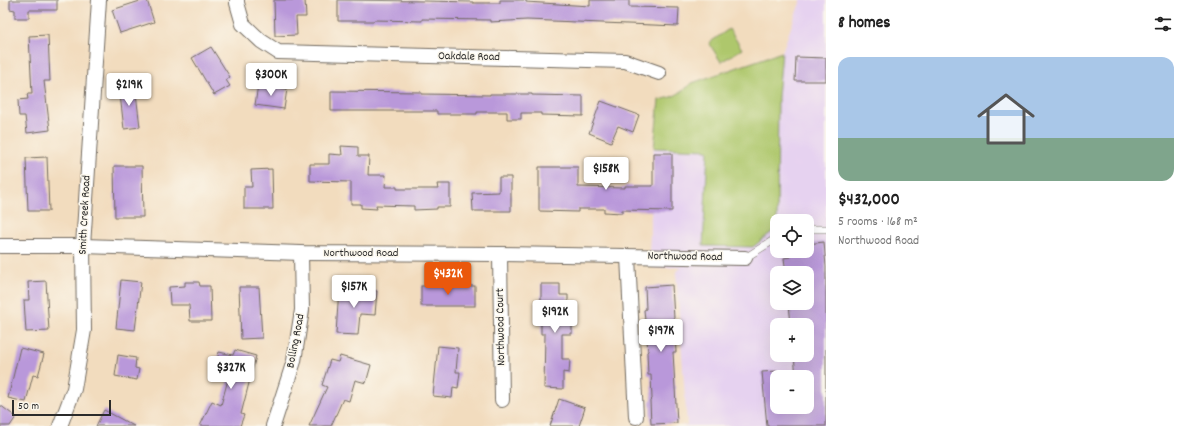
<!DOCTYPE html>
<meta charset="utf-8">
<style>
:root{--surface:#fff;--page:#f6f6f6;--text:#222;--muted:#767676;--line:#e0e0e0;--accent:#ea580c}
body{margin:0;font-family:Dekko,sans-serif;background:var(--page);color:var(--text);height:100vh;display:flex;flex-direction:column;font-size:15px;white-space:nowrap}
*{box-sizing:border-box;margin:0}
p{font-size:13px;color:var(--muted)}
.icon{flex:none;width:22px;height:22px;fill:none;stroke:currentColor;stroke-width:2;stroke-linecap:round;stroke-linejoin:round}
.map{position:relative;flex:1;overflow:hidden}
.sheet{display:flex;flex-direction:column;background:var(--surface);width:360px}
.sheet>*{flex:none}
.tools{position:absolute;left:770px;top:214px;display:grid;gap:8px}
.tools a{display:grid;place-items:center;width:44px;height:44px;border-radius:8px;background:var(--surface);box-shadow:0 4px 16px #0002;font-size:20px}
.scale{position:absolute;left:12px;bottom:10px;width:99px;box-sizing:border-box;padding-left:4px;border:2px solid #2b2b2b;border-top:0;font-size:11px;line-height:14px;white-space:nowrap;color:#2b2b2b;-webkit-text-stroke:3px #fbf7ec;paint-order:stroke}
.price{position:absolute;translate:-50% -34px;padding:0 9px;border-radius:4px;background:#fff;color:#222;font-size:13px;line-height:26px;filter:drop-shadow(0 1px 2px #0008)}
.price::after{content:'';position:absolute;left:50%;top:24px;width:12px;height:9px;margin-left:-6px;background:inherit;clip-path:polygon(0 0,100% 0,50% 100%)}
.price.active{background:var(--accent);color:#fff}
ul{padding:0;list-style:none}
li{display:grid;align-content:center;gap:8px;height:212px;padding:0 12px}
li+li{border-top:1px solid var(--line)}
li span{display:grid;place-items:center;height:124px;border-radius:12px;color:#555}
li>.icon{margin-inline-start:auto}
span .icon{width:72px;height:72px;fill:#fffc;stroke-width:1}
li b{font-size:17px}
h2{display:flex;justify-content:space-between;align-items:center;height:48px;padding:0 12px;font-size:17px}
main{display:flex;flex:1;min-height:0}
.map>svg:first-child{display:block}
.built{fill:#e6d2f0;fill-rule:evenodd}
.green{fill:#aec76c;stroke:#6c794c}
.building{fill:#b998da}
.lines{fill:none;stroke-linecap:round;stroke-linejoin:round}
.lane-casing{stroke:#71695e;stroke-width:8}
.street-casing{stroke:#71695e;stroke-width:16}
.lane{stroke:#fff;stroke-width:7}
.street{stroke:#fff;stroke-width:14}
.labels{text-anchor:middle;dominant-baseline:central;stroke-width:3;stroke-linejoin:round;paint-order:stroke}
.street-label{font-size:12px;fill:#2b2b2b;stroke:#fbf7ec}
</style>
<main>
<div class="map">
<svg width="826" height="426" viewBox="0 0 826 426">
<rect width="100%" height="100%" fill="#fbf7ec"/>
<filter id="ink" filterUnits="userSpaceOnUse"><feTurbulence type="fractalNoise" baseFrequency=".025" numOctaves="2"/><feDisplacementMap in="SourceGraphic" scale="8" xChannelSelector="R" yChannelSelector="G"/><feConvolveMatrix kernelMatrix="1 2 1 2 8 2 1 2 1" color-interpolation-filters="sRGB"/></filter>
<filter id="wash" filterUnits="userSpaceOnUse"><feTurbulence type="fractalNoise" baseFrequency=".012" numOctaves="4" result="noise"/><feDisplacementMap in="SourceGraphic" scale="16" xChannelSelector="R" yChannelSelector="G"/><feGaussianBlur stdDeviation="0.9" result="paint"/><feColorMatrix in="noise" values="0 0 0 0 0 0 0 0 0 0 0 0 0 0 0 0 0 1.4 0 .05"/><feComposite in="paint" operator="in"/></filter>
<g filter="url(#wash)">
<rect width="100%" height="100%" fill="#f2dcbe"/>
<path class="built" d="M 801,0 L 826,0 L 826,426 L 679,426 L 687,425 L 676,271 L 684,267 L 654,268 L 649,253 L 653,178 L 653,153 L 659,100 L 672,97 L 683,91 L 692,83 L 782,52 ZM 777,221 L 807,221 L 807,251 L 777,251 ZM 777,273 L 807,273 L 807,303 L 777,303 ZM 777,325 L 807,325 L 807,355 L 777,355 ZM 777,377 L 807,377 L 807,407 L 777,407 Z"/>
<g class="green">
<path d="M 729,29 L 742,49 L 721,62 L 709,43 Z"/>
<path d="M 782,52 L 778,97 L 777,228 L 753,247 L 703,246 L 708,150 L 654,148 L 659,100 C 674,97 680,94 692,83 Z"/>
</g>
<g id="blocks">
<g class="building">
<path d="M 10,0 L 57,0 L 57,10 L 29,10 L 29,18 L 15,18 L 15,10 L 10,9 Z"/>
<path d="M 143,0 L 147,0 L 154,22 L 120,33 L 112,10 Z"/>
<path d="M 274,0 L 305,0 L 306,17 L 296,17 L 297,35 L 275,36 Z"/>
<path d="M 338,0 L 427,1 L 473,2 L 473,3 L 500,3 L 500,0 L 526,0 L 526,2 L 590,6 L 590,0 L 629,0 L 629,7 L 679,8 L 678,26 L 527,20 L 490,22 L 490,20 L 422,19 L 422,21 L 374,20 L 374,21 L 338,21 Z"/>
<path d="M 48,35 L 50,81 L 44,81 L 50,130 L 27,133 L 25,116 L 19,116 L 18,100 L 28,99 L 27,94 L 32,94 L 29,36 Z"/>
<path d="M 211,47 L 230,77 L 226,80 L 230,86 L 214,95 L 192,58 Z"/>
<path d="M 796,57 L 826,58 L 826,81 L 795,81 Z"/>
<path d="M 135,85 L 140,127 L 124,129 L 119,86 Z"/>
<path d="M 258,85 L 287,89 L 284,109 L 255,105 Z"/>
<path d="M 331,91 L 421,92 L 421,94 L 490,95 L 490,94 L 532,94 L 532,95 L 583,96 L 583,116 L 541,115 L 541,113 L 521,113 L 521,119 L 507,119 L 507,112 L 477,112 L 477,114 L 437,114 L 437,111 L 331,111 Z"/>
<path d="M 601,101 L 639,115 L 633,132 L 618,126 L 611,142 L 589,133 Z"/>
<path d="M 341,146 L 358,147 L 358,156 L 369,156 L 368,175 L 386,175 L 385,187 L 397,187 L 397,189 L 438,189 L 437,184 L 450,184 L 450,207 L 437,207 L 437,209 L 414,210 L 414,206 L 376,205 L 377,209 L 361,208 L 361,204 L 351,204 L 351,182 L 310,181 L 310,164 L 329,164 L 329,154 L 342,155 Z"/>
<path d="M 653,153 L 672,153 L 672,211 L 622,210 L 622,213 L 604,212 L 604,209 L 578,209 L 578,212 L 539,211 L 539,167 L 578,167 L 578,187 L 625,188 L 625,186 L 653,186 Z"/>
<path d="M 47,157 L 49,211 L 28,211 L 26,158 Z"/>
<path d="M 114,166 L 142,166 L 143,217 L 115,217 Z"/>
<path d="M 272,169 L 273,209 L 244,209 L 244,187 L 252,187 L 251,170 Z"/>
<path d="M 499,177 L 511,177 L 511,211 L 473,211 L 472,193 L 499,192 Z"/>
<path d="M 824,242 L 826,267 L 826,426 L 767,426 L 762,372 L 777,371 L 777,407 L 807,407 L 807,377 L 796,377 L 794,355 L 807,355 L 807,325 L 791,325 L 789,303 L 807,303 L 807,273 L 786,273 L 784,258 L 790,257 L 789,251 L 807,251 L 807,244 Z"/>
<path d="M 121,280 L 141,282 L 135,330 L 116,328 Z"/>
<path d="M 46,281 L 49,331 L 26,332 L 24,300 L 29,300 L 28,282 Z"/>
<path d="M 185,282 L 199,282 L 200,286 L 210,286 L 211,321 L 190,321 L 189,305 L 170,305 L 169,287 L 185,286 Z"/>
<path d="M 541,284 L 560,284 L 560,295 L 568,295 L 568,321 L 572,321 L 572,334 L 562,334 L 562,359 L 570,359 L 569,373 L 563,372 L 563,389 L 544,388 L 545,334 L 541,334 Z"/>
<path d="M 672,285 L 676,352 L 673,352 L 677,423 L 651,424 L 650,401 L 652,399 L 651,375 L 648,375 L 647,352 L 648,351 L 644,310 L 646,309 L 645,287 Z"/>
<rect x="421" y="286" width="54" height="20"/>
<path d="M 239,287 L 259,287 L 262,338 L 241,339 Z"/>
<path d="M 339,288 L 377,291 L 375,315 L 360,314 L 358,335 L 336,334 Z"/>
<path d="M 438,346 L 458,348 L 456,372 L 460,372 L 458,388 L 453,387 L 452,398 L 433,396 Z"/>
<path d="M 20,348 L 44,354 L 38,376 L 33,375 L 26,402 L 8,398 Z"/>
<path d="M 235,350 L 256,356 L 241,414 L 244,415 L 240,426 L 200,426 L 212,401 L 221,405 L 229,376 L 214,372 L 219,352 L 233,355 Z"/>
<path d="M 118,355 L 136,358 L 135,368 L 139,369 L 137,380 L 115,376 Z"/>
<path d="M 340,356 L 371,365 L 366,383 L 355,380 L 349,401 L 343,399 L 331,426 L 309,426 L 327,387 L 322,385 L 330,360 L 338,362 Z"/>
<path d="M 559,399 L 585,408 L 579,426 L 550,426 Z"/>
<path d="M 0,405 L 16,417 L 10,426 L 0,426 Z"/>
<path d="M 104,410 L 134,426 L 96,426 Z"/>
</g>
</g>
</g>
<g filter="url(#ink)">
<use href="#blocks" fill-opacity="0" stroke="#71695e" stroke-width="1"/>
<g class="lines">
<g class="lane-casing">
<g id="lane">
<path d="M 807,229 L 826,229"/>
<path d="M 745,258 L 777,238"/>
</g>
</g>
<g class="street-casing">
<g id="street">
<path d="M 237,0 L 237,3 L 243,24 L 261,41 L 278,52 L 625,61 L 659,73"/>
<path d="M 0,246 L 83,246 L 301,253 L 500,254 L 745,258"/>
<path d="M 500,254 L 502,400"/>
<path d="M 628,257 L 636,417"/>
<path d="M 60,426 L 74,389 L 84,330 L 83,246 L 99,0"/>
<path d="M 273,426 L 294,361 L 302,310 L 301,253"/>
</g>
</g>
<use href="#lane" class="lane"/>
<use href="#street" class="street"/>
</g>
</g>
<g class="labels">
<g class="street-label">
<text transform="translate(469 57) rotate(1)">Oakdale Road</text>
<text transform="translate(85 215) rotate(-87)">Smith Creek Road</text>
<text x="361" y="253">Northwood Road</text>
<text transform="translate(685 257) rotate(1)">Northwood Road</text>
<text transform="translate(501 327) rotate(-91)">Northwood Court</text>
<text transform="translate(296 341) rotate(-79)">Bolling Road</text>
</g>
</g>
</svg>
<div class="tools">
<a><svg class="icon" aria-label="locate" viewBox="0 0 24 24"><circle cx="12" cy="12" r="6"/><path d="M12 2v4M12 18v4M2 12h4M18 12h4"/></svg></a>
<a><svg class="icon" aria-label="layers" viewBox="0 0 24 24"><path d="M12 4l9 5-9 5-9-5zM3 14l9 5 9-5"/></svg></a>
<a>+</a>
<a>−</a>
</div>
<div class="scale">50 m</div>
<b class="price" style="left:271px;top:97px">$300K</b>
<b class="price" style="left:129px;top:107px">$219K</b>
<b class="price" style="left:606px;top:191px">$158K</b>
<b class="price active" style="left:448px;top:296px">$432K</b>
<b class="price" style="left:354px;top:309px">$157K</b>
<b class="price" style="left:555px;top:334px">$192K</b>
<b class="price" style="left:661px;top:353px">$197K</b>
<b class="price" style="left:231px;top:390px">$327K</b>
</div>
<section class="sheet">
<h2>8 homes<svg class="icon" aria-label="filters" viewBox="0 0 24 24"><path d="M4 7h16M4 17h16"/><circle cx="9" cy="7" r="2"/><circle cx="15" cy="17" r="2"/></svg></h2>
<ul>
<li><span style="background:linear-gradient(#a9c7e8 65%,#7fa58c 0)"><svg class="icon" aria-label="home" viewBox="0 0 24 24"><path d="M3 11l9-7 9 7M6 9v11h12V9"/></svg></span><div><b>$432,000</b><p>5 rooms · 168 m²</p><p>Northwood Road</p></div></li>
</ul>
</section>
</main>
